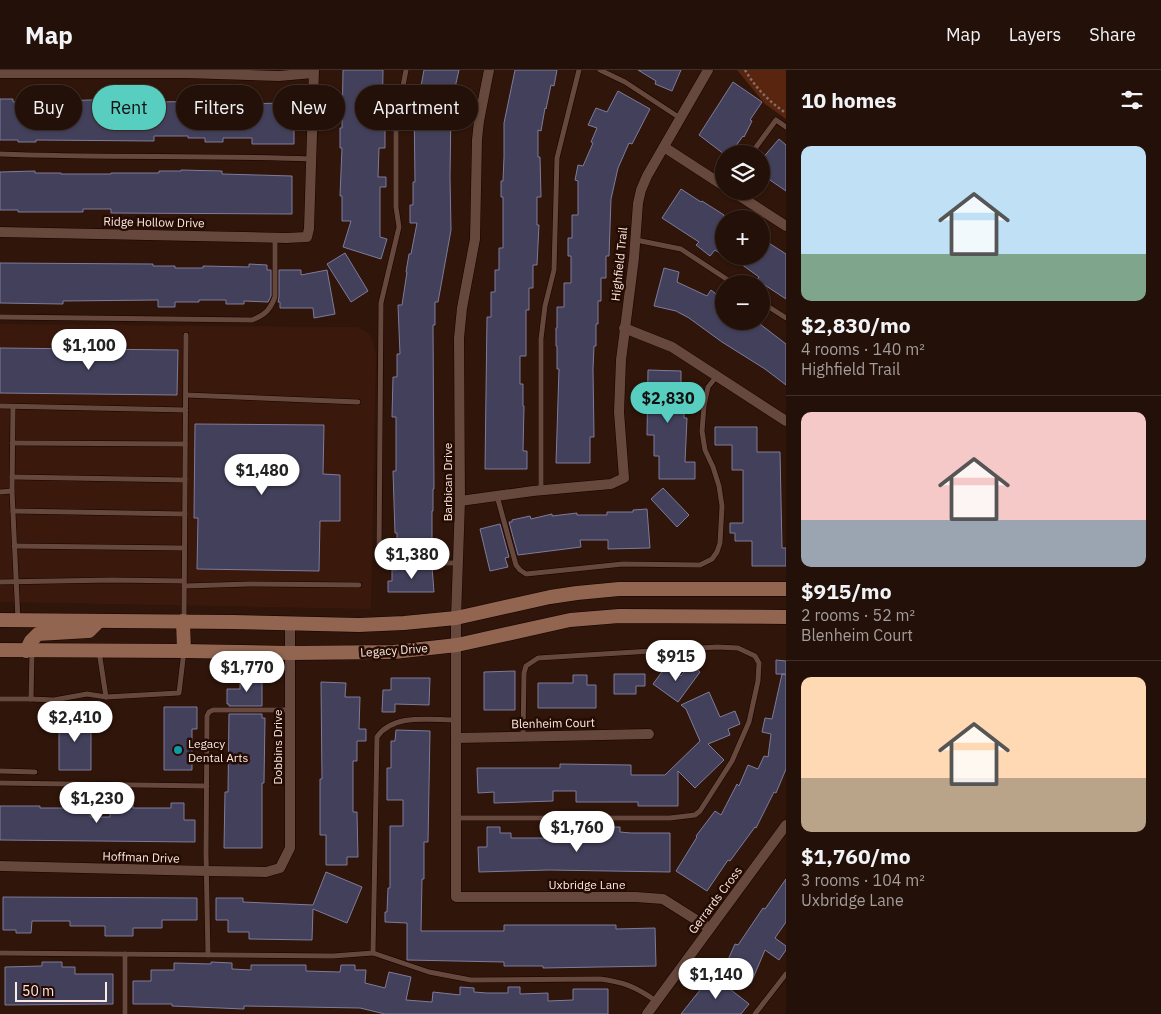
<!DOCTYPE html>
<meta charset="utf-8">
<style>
:root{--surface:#231008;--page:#2b1912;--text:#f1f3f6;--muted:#a39d9c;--line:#403029;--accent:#58cec0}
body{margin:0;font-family:"IBM Plex Sans",sans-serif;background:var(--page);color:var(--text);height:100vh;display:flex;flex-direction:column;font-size:19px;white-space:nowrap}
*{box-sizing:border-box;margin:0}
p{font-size:16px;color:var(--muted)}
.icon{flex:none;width:28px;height:28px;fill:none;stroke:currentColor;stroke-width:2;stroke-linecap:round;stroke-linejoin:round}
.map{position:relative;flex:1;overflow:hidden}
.drawer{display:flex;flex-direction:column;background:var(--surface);width:375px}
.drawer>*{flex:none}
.top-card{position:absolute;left:15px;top:15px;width:475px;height:45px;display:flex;gap:10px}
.buttons{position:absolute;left:715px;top:75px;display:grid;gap:10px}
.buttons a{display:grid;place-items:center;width:55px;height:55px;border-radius:50%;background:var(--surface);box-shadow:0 1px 4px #0004,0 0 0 1px var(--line);font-size:25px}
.scale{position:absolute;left:15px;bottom:12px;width:92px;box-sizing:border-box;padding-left:5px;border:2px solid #fce9e2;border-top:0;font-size:14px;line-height:18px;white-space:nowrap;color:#fce9e2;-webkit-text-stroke:4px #240c03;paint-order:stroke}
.price{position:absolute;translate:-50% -42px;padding:0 11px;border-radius:18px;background:#fff;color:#222;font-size:16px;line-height:32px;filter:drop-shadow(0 1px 2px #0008)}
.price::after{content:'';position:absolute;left:50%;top:30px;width:15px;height:11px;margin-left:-8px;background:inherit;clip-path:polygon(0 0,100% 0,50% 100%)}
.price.current{background:var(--accent);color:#111}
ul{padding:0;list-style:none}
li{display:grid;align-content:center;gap:10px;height:265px;padding:0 15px}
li+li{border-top:1px solid var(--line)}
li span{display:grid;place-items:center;height:155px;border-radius:10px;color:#555}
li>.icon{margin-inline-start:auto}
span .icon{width:90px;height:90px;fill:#fffc;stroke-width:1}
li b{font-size:21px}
h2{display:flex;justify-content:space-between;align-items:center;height:60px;padding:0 15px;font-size:21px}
.tag{padding:0 18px;border-radius:22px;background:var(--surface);box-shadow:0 1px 4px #0004,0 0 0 1px var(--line);font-size:18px;line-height:45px}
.tag.current{background:var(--accent);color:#111}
header{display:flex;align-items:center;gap:30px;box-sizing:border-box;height:70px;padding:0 25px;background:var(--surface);border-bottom:1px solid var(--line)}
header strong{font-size:24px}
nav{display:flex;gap:28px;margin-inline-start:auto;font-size:18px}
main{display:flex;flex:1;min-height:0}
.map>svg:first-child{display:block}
.built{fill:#3a190c}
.green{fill:#59250f}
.building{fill:#43405c;stroke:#7e7b9a}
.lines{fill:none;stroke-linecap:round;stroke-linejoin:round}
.lane-casing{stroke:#150200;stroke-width:6}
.street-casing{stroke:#150200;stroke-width:11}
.secondary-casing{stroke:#150200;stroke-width:15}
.path{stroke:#856e65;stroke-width:2.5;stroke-dasharray:2.5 2.5;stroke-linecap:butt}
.lane{stroke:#67483c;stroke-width:5}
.street{stroke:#67483c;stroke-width:10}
.secondary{stroke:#916550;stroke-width:14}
.culture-dot{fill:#0f9aa8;stroke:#240c03;stroke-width:2}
.labels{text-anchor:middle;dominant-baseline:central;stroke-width:5;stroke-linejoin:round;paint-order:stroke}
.street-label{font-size:12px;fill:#fce9e2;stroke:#240c03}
.poi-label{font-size:12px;fill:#fce9e2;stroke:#240c03;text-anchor:start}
</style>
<header>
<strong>Map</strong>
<nav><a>Map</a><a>Layers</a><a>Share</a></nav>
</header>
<main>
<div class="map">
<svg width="786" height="944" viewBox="0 0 786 944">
<rect width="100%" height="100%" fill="#2f150a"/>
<path class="built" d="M 0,254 L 358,257 L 369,264 L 373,272 L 376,284 L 371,539 L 0,532 Z"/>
<path class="green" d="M 737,0 L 786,0 L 786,49 L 765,34 Z"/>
<g class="building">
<path d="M 343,0 L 383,0 L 382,58 L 385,58 L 385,78 L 379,78 L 378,107 L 386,107 L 386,117 L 380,117 L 380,167 L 387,169 L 381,189 L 343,177 L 351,151 L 342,151 L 342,126 L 340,126 L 342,78 L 340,78 L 340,58 L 342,58 Z"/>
<path d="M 424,0 L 459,0 L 454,22 L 456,22 L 454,38 L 451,37 L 450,107 L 451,160 L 438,232 L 435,232 L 435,255 L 433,255 L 434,419 L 433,419 L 433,441 L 432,441 L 432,489 L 406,489 L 397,485 L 397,463 L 395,463 L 393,401 L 396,401 L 396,347 L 392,347 L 393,307 L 397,307 L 397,284 L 400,284 L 398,235 L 402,235 L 407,202 L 406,202 L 409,184 L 411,184 L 417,153 L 410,153 L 410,135 L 413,135 L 413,112 L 415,112 L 414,31 L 416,16 L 421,16 Z"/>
<path d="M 515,0 L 557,0 L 554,16 L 551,15 L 546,39 L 545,38 L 541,61 L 538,60 L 538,87 L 540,87 L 541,127 L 537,127 L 537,155 L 539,155 L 537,195 L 533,195 L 533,218 L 529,218 L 529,240 L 526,240 L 526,286 L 520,286 L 520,314 L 523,314 L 523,336 L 524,336 L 523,381 L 527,381 L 527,399 L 485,399 L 487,247 L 491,247 L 491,222 L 495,222 L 495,200 L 499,200 L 499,178 L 503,178 L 503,127 L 501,127 L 501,111 L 503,111 L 504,87 L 504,53 Z"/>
<path d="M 638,0 L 681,0 L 672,21 L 655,14 L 656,11 Z"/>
<path d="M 733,12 L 762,32 L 750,50 L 752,51 L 744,67 L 743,66 L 730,84 L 724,84 L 699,65 Z"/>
<path d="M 618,21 L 650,39 L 632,74 L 629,73 L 618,98 L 611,129 L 609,186 L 606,186 L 606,208 L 601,208 L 601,231 L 598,231 L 598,254 L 596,254 L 596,276 L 594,276 L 593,299 L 594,367 L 590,367 L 590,393 L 556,393 L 559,299 L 557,299 L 557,276 L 556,276 L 556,258 L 557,258 L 557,237 L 564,237 L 564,213 L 571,213 L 571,186 L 568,186 L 568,168 L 572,168 L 572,145 L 578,145 L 578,111 L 575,110 L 578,95 L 583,96 L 593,73 L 591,72 L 597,58 L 588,55 L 596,38 L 607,42 Z"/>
<path d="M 0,29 L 13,29 L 13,32 L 129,29 L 154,30 L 154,32 L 223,31 L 223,34 L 294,33 L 294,74 L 252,74 L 252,68 L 223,68 L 223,72 L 205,72 L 205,68 L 188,68 L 188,66 L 154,66 L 154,71 L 36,70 L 36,72 L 18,72 L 18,70 L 0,70 Z"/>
<path d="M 779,69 L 786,75 L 786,121 L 767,108 L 761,115 L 761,90 Z"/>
<path d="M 181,100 L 222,101 L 222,104 L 292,106 L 292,144 L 111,143 L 111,139 L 83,139 L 83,142 L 18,142 L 18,140 L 0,140 L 0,102 L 35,101 L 35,103 L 61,103 L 61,104 L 111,104 L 111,103 L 159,103 L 159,101 L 181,101 Z"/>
<path d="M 681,119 L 701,132 L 702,131 L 724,145 L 724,186 L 715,180 L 710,186 L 696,175 L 699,172 L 662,148 Z"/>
<path d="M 761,168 L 786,184 L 786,229 L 757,210 L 759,207 L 730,186 L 761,186 Z"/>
<path d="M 345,183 L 368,221 L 351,232 L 327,194 Z"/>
<path d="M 0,193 L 153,194 L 153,196 L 175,196 L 175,198 L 203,198 L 203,196 L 249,197 L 249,194 L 267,195 L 267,200 L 271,200 L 271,226 L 268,232 L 244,231 L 244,234 L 226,234 L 226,230 L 199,230 L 199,232 L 175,232 L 175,237 L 158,237 L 158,230 L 63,231 L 63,234 L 0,233 Z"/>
<path d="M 664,198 L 679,202 L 677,212 L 707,226 L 711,220 L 724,230 L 724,251 L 756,251 L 786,274 L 786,315 L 765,299 L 722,272 L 689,248 L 676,241 L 654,236 Z"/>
<path d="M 279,200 L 301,200 L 301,205 L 327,200 L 335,244 L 314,248 L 313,238 L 280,238 L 280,232 L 278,232 L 279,227 Z"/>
<path d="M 0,278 L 178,280 L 177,325 L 0,323 Z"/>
<path d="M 648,300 L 681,301 L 681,323 L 684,323 L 684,348 L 687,348 L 685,392 L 695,392 L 695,409 L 659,409 L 659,386 L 654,386 L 654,365 L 647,365 Z"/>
<path d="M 195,354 L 324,355 L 323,404 L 340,405 L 340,451 L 320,451 L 319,501 L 197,499 L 198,448 L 194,448 Z"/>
<path d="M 715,357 L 757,357 L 757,382 L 780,382 L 782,478 L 786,478 L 786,496 L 752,496 L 752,471 L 735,471 L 735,463 L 730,463 L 730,453 L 743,453 L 743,400 L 732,400 L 732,375 L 715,375 Z"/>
<path d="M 663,418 L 689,445 L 677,457 L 651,429 Z"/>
<path d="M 647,439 L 650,478 L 608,479 L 608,470 L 580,470 L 581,477 L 518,485 L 509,452 L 512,452 L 512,450 L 530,446 L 531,449 L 552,444 L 552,446 L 577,443 L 577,445 L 607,445 L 607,442 L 633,442 L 633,440 Z"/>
<path d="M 500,454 L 509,487 L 505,488 L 508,497 L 490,501 L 480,459 Z"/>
<path d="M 397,495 L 405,497 L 432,497 L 434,522 L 388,522 L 388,511 L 392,511 L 392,500 L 397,500 Z"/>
<path d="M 776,590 L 786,591 L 786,604 L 782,604 L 786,605 L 786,699 L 776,723 L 774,722 L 756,758 L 755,757 L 730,791 L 728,790 L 707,821 L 676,801 L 697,767 L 696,766 L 715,741 L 721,745 L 737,714 L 739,716 L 748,695 L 758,699 L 764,686 L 768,687 L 771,664 L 762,662 L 765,648 L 772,649 L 782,604 L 776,604 Z"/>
<path d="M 690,594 L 700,602 L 678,632 L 653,614 L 667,595 L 681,606 Z"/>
<path d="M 515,601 L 515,640 L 484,640 L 484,602 Z"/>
<path d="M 614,604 L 645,604 L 645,616 L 636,616 L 636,624 L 614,624 Z"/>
<path d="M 573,605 L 587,605 L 587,615 L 596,615 L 596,638 L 538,638 L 538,613 L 573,613 Z"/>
<path d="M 240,607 L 262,607 L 262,636 L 229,636 L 229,634 L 227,634 L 227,619 L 240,619 Z"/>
<path d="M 391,608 L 430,608 L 429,635 L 395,634 L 395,642 L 382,642 L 383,620 L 391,620 Z"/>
<path d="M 321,612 L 346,613 L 345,627 L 360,627 L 359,659 L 366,659 L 366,671 L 357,671 L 357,691 L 353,691 L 353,742 L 357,742 L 358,787 L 347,787 L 347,795 L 326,795 L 326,765 L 320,765 L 320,709 L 322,709 Z"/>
<path d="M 709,622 L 720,647 L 735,641 L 740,654 L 728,659 L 730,665 L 708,674 L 724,690 L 695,718 L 678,701 L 678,736 L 638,736 L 638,732 L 576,732 L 576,721 L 553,721 L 553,731 L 494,733 L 494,722 L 478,723 L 477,698 L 560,698 L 560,694 L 631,695 L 631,705 L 665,705 L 700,671 L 686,639 L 681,635 Z"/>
<path d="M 164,637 L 197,637 L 197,659 L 192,659 L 192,700 L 164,700 Z"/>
<path d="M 229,644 L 262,644 L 262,648 L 265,648 L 264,713 L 262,713 L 262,778 L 224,778 L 225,722 L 228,722 Z"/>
<path d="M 63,645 L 91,645 L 91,700 L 59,700 L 59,654 L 63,654 Z"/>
<path d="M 396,660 L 430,661 L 428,772 L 424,772 L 424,809 L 422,809 L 421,861 L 504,861 L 504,855 L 616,855 L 616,859 L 655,858 L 656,896 L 543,898 L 543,896 L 504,896 L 504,892 L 407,890 L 407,853 L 385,852 L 385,842 L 387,842 L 388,818 L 390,818 L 390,756 L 403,756 L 403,730 L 387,730 L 387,698 L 391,698 L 391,671 L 395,671 Z"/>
<path d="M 110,733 L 133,733 L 133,738 L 171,738 L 171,733 L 184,733 L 184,750 L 195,750 L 195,772 L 0,770 L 0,736 L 40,736 L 40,738 L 77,738 L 77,735 L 90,735 L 90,747 L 110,747 Z"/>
<path d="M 487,757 L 500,757 L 500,763 L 511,763 L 511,768 L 549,768 L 549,770 L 577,770 L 578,763 L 604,763 L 604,757 L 620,757 L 620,762 L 631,763 L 670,763 L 670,802 L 549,800 L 479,802 L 478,777 L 487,777 Z"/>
<path d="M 326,802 L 362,817 L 347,853 L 313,839 L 312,870 L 249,869 L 249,862 L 228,862 L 228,850 L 216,850 L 216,828 L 243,828 L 243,832 L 313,835 Z"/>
<path d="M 786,809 L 786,852 L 775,868 L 786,876 L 786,880 L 779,890 L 765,880 L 751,913 L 723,901 L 735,874 L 738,875 L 763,838 L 765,839 Z"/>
<path d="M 3,827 L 197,828 L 197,850 L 162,850 L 162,858 L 133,858 L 133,866 L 105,866 L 105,856 L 70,856 L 70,851 L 32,851 L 31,863 L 16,863 L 16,860 L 3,860 Z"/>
<path d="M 42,892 L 62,892 L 62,897 L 75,897 L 75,904 L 113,904 L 113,934 L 5,935 L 5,897 L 42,896 Z"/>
<path d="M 211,892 L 232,893 L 232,899 L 251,900 L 251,895 L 306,895 L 306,901 L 340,902 L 341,895 L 355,895 L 355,900 L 366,900 L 365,913 L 385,918 L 389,902 L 411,907 L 406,930 L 432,932 L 433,922 L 460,925 L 460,917 L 474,918 L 474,922 L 487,923 L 508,923 L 508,917 L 520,917 L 520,924 L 548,923 L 548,931 L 573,930 L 573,919 L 608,919 L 608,944 L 385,944 L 360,938 L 244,936 L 244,939 L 172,936 L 172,934 L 133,934 L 133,911 L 151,911 L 151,900 L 174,900 L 174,893 L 211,894 Z"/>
<path d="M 712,905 L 749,934 L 741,944 L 681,944 Z"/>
</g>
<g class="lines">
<g class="lane-casing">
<g id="lane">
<path d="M 406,0 L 396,54 L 396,137 L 399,157 L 381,233 L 379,483 L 405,493 L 458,493"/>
<path d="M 600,0 L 625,12 L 680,48"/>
<path d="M 0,84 C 104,88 207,85 311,89"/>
<path d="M 751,84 L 776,50 L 786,57"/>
<path d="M 636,170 L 681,179 L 734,214"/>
<path d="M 761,232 L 786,248"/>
<path d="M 0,247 L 252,250 C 265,245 270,240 275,227 L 275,168"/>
<path d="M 186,325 L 358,332"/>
<path d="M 0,336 L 186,340"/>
<path d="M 12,373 L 185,374"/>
<path d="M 12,407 L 185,410"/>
<path d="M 541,420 L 541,269 L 545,236 L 554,200 L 557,88 L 579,0"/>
<path d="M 12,421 L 18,550"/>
<path d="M 0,422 L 12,421 L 13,337"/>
<path d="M 497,426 L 516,495 L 520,500 L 526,504 L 623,494 L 700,495 L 712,489 L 717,482 L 720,473 L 722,436 L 719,416 L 713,397 L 705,380 L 702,361 L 704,336 L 708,317 L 717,306"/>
<path d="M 13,441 L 185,444"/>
<path d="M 14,476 L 184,478"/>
<path d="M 0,512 L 112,510 L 184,511"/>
<path d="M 184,516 L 250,514 L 359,515"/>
<path d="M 184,551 L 186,265"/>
<path d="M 99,581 L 106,627 L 179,623 L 184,581"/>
<path d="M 0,629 L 31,629 L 32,581"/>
<path d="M 31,629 L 54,630 L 87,624 L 106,627"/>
<path d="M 0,701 L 35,702"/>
<path d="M 0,713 L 207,716"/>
<path d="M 455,748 L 670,748 L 695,745 L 700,741 L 732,691 L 749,652 L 758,611 L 759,593 L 755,586 L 738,578 L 717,577 L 538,588 L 526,596 L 524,603 L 523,666"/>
<path d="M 0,883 L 333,886 L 373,883 L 377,667 C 393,643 430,650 456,650"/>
<path d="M 373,883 L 429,902 L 471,910 L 600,909 C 624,912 636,917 656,931"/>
<path d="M 125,884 L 125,944"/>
<path d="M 208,885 L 206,783 L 207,646 L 209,642 L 213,640 L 290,640"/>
<path d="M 755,944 L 786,904"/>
</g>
</g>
<g class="street-casing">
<g id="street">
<path d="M 489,0 L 479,51 L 477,70 L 475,169 L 462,238 L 459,268 L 460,431 L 456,548 L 456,827 L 636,827 L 663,829 L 709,858"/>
<path d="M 0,3 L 185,3 L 279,6 L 313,3"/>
<path d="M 664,77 L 724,116"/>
<path d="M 732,121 L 786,156"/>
<path d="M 0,162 L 286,168 L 307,167 L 309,159 L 314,0"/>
<path d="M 624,258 L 672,277 L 786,351"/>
<path d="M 460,431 L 533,421 L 611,414 L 624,408 L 619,342 L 621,290 L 634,188 L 638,133 L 641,120 L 647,106 L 708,0"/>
<path d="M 456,668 L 649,664"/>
<path d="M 0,796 L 207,801 L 266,802 L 280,798 L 290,778 L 290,554"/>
<path d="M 647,944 L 786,755"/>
</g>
</g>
<g class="secondary-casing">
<g id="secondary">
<path d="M 0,550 L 233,552 L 359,555 L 404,553 L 456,548 L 550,527 L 577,523 L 619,519 L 786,519"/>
<path d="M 183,551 L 184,581"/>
<path d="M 0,580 L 184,581 L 290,583 L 394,582 L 457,575 L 570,550 L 619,546 L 786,547"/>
<path d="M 26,581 L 31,571 L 38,564 L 89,561 L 99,551"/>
</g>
</g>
<path class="path" d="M 745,0 C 755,17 769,32 786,43"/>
<use href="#lane" class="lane"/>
<use href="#street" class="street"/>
<use href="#secondary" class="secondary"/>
</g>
<circle class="culture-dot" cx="178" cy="680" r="5"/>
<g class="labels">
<g class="street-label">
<text transform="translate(154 152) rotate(1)">Ridge Hollow Drive</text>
<text transform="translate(619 194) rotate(-84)">Highfield Trail</text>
<text transform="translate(447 412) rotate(-90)">Barbican Drive</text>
<text transform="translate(394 580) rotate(-4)">Legacy Drive</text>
<text transform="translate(553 653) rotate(-1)">Blenheim Court</text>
<text transform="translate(277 677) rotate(-90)">Dobbins Drive</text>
<text transform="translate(141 787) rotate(2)">Hoffman Drive</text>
<text x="587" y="814">Uxbridge Lane</text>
<text transform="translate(715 830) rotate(-53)">Gerrards Cross</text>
</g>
<g class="poi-label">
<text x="188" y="673">Legacy<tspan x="188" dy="14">Dental Arts</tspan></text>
</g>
</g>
</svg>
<div class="buttons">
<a><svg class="icon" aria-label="layers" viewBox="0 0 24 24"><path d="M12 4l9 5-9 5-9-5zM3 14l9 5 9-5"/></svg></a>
<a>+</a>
<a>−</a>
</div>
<div class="scale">50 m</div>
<b class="price" style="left:89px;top:301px">$1,100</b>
<b class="price current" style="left:668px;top:354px">$2,830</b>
<b class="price" style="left:262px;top:426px">$1,480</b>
<b class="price" style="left:412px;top:510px">$1,380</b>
<b class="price" style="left:676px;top:612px">$915</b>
<b class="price" style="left:247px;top:623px">$1,770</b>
<b class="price" style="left:75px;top:673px">$2,410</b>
<b class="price" style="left:97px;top:754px">$1,230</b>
<b class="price" style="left:577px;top:783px">$1,760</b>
<b class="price" style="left:716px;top:930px">$1,140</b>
<div class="top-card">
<a class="tag">Buy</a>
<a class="tag current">Rent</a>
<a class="tag">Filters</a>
<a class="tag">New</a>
<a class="tag">Apartment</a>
</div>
</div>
<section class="drawer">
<h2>10 homes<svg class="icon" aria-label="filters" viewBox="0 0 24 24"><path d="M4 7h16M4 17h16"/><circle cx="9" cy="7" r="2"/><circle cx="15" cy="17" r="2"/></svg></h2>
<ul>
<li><span style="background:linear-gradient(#bfe0f5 70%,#7fa58c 0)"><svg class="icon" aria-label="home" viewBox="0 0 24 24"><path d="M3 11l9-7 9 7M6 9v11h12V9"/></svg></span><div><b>$2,830/mo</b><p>4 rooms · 140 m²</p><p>Highfield Trail</p></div></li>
<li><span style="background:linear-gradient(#f6c9c9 70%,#9aa5b1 0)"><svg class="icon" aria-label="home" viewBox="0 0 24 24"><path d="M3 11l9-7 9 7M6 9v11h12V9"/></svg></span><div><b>$915/mo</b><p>2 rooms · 52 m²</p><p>Blenheim Court</p></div></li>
<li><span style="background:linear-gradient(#ffd9b3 65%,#b9a48a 0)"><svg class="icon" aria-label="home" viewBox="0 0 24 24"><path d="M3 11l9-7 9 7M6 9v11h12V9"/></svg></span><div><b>$1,760/mo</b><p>3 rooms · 104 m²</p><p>Uxbridge Lane</p></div></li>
</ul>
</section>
</main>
